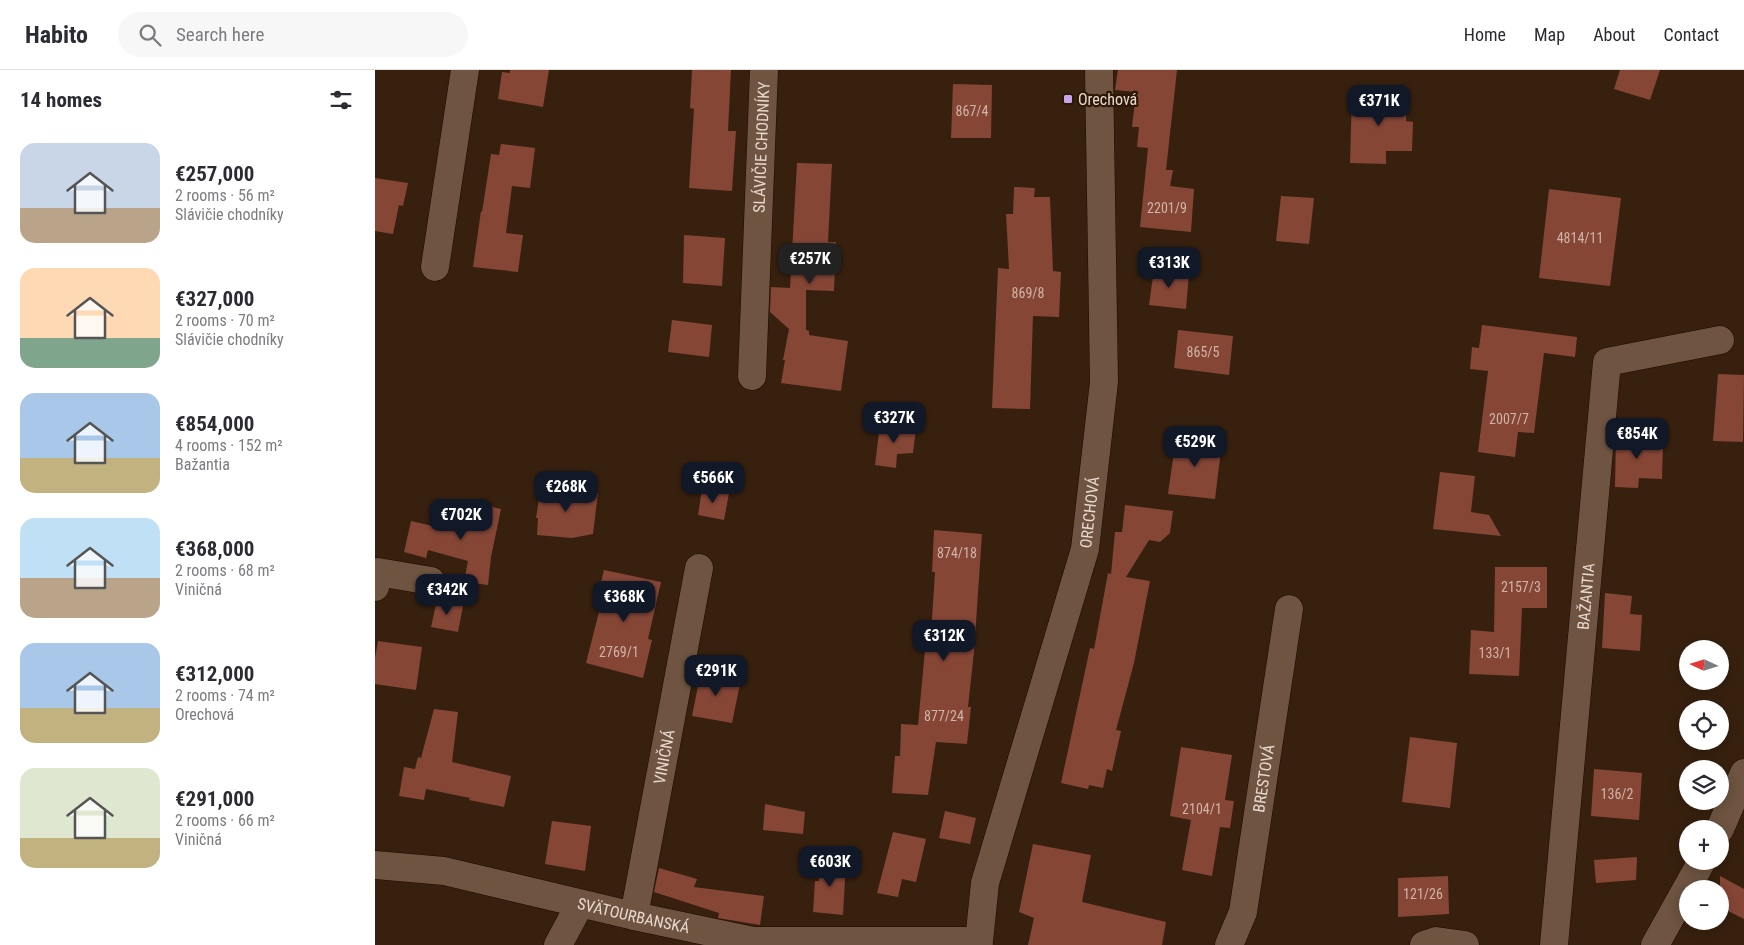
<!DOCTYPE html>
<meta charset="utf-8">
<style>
:root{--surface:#fff;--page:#f7f7f7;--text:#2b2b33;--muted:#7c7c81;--line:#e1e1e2;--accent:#111827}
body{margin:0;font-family:"Roboto Condensed",sans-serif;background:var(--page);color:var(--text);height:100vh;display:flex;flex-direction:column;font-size:19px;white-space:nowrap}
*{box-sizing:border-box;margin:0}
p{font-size:16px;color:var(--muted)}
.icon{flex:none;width:28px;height:28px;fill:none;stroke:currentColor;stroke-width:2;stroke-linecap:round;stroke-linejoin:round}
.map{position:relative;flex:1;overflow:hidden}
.side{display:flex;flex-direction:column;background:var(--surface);width:375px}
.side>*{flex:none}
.needle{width:32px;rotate:274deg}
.fabs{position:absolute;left:1304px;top:570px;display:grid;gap:10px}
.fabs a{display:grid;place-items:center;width:50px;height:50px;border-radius:50%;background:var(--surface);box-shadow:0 2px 12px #0003;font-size:25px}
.price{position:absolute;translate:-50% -42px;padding:0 11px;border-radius:10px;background:var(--accent);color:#fff;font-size:16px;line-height:32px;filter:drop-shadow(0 1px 2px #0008)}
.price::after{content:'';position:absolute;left:50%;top:30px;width:15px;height:11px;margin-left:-8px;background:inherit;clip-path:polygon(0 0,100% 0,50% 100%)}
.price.current{background:#222;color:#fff}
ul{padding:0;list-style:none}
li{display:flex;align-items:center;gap:15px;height:125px;padding:0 20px}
li span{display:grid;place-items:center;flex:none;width:140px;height:100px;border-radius:15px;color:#555}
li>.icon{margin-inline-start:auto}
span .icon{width:60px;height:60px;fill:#fffc;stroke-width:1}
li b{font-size:21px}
h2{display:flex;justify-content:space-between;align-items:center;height:60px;padding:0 20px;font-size:21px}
header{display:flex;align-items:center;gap:30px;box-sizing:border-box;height:70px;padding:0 25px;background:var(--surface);border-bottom:1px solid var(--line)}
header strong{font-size:24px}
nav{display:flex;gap:28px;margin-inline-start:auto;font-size:18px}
.search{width:350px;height:45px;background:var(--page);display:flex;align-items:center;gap:12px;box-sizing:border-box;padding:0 18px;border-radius:28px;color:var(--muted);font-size:19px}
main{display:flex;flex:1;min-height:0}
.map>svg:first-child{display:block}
.building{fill:#854636}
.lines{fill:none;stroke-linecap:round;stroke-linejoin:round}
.minor-casing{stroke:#1d0900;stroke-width:29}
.minor{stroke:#6e5441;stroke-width:28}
.poi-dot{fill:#c8a6ef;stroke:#2d1705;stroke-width:2}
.labels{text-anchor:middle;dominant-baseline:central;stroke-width:4.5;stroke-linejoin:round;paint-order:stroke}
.number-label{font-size:14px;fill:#d0b4a8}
.poi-label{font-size:16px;fill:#e9d9ce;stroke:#2d1705;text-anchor:start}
.street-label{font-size:16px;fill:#e9d9ce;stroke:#2d1705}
</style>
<header>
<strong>Habito</strong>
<div class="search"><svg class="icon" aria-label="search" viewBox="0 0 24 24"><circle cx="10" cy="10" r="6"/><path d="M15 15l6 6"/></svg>Search here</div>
<nav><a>Home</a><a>Map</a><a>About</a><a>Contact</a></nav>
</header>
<main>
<section class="side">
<h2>14 homes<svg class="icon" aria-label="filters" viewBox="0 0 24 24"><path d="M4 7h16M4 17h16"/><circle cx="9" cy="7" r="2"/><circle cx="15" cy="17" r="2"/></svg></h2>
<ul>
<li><span style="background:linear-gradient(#c9d6e8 65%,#b9a48a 0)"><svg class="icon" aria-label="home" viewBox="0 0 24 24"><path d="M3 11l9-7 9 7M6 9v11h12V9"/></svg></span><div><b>€257,000</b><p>2 rooms · 56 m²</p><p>Slávičie chodníky</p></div></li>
<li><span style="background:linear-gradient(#ffd9b3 70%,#7fa58c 0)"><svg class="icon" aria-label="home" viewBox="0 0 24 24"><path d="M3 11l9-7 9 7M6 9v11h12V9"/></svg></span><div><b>€327,000</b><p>2 rooms · 70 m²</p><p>Slávičie chodníky</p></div></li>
<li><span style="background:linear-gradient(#a9c7e8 65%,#c2b280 0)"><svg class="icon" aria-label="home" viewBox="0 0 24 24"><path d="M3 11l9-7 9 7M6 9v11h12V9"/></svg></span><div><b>€854,000</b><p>4 rooms · 152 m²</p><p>Bažantia</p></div></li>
<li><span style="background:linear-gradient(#bfe0f5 60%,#b9a48a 0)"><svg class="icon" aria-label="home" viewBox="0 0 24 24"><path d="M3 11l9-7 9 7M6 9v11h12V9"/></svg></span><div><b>€368,000</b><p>2 rooms · 68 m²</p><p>Viničná</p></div></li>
<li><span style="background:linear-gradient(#a9c7e8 65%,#c2b280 0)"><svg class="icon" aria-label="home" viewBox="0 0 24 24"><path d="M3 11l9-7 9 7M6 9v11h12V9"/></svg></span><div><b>€312,000</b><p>2 rooms · 74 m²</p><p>Orechová</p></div></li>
<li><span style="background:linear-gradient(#dfe7d0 70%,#c2b280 0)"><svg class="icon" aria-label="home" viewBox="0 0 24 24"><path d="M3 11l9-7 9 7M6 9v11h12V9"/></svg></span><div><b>€291,000</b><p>2 rooms · 66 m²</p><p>Viničná</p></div></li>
</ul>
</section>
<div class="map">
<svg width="1369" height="875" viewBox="0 0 1369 875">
<rect width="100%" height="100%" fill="#37200e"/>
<g class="building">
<path d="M 135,0 L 174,0 L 168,37 L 123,29 L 127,2 L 135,3 Z"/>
<path d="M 317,0 L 356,0 L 353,61 L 361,61 L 357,121 L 314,118 L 319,39 L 315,38 Z"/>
<path d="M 743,0 L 802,0 L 791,100 L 798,100 L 795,116 L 819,119 L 816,162 L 765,157 L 773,78 L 762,77 L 764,57 L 757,57 L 761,22 L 740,20 Z"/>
<path d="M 1245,0 L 1285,0 L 1275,30 L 1239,19 Z"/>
<path d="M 578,14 L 617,15 L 616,68 L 576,68 Z"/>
<path d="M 977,23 L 1032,24 L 1031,51 L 1038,52 L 1037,81 L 1011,81 L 1011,94 L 975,93 Z"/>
<path d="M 126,74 L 160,78 L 155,118 L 137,116 L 131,163 L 148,165 L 143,202 L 98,197 L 106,141 L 107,142 L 116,84 L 124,85 Z"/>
<path d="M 422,93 L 457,94 L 453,172 L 461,172 L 459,221 L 431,220 L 431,260 L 434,261 L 434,265 L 473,271 L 466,321 L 406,313 L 410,290 L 408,290 L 414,259 L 395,242 L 396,217 L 415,218 Z"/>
<path d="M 0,108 L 33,113 L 28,136 L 24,135 L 18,164 L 0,161 Z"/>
<path d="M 639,117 L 660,118 L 659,127 L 675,127 L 678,201 L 686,202 L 684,247 L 658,246 L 655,339 L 617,338 L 623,198 L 634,199 L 631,144 L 638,144 Z"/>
<path d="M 1174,119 L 1246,128 L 1235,216 L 1164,208 Z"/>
<path d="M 906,126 L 939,128 L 934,174 L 901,171 Z"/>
<path d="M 309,165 L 350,168 L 347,216 L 308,213 Z"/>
<path d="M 779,199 L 814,203 L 811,239 L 774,235 Z"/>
<path d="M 297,250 L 337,255 L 334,287 L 293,282 Z"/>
<path d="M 1107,255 L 1202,267 L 1200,287 L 1169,283 L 1159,363 L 1143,362 L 1140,387 L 1103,382 L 1113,301 L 1095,299 L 1097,277 L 1104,278 Z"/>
<path d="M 803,260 L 858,266 L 854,305 L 799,298 Z"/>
<path d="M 1343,304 L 1369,305 L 1368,372 L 1338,371 Z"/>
<path d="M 505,354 L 541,359 L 538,383 L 522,384 L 521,398 L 500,395 Z"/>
<path d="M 1241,364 L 1265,365 L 1264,371 L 1288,371 L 1287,409 L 1264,408 L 1263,418 L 1240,417 Z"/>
<path d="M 801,367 L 847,372 L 840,429 L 793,424 Z"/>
<path d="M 1065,402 L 1100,406 L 1096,442 L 1114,445 L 1126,466 L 1058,459 Z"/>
<path d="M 166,417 L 223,423 L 218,464 L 197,468 L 162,465 L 163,448 L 161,448 Z"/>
<path d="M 327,419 L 354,423 L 349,450 L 323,445 Z"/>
<path d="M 91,431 L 126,439 L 116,487 L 113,515 L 89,512 L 93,491 L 53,480 L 51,488 L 29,482 L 36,451 L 84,462 Z"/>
<path d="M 750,435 L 798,441 L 795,463 L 785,472 L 774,470 L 751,507 L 775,511 L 759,593 L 741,660 L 746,661 L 737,701 L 732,699 L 728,718 L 714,715 L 713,719 L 686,713 L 715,578 L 719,579 L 733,503 L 736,504 L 740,462 L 747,462 Z"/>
<path d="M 559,460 L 607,464 L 599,582 L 593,637 L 596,637 L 592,674 L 561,672 L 553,725 L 517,723 L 520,686 L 525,686 L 526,654 L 543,655 L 550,580 L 555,580 L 560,502 L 557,502 Z"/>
<path d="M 1120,497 L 1172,497 L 1172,538 L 1147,538 L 1144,606 L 1094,604 L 1096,560 L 1119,562 Z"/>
<path d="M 229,500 L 286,512 L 273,569 L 277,570 L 268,608 L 211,593 L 225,538 L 220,537 Z"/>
<path d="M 1230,523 L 1257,526 L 1255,544 L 1267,545 L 1265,581 L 1227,578 Z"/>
<path d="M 62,530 L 88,536 L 83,562 L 56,557 Z"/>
<path d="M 3,571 L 47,577 L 41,620 L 0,614 L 0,588 Z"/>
<path d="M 326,601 L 366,609 L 357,653 L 317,646 Z"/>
<path d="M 59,639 L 83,642 L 77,692 L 136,706 L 129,737 L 94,730 L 95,728 L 51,719 L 49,730 L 24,726 L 29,697 L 40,699 L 43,687 L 46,688 Z"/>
<path d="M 1035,667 L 1082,673 L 1075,738 L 1027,732 Z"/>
<path d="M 806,677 L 857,685 L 850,730 L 859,731 L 855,758 L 845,757 L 837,806 L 807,800 L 816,750 L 795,746 Z"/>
<path d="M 1219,699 L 1267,703 L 1264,750 L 1216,746 Z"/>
<path d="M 390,734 L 430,742 L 428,764 L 388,760 Z"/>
<path d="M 570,741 L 601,748 L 595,774 L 564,768 Z"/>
<path d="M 177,751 L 216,756 L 210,801 L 170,794 Z"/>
<path d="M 518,762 L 551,769 L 541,812 L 527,809 L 523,827 L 502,823 Z"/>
<path d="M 658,774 L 716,785 L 707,832 L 791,852 L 787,875 L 653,875 L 659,848 L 644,842 Z"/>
<path d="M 1262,787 L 1261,810 L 1221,813 L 1219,790 Z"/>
<path d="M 445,790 L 471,792 L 468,845 L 438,842 L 440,811 L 444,811 Z"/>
<path d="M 284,798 L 322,809 L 319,817 L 389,826 L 385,855 L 343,848 L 344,843 L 279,822 Z"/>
<path d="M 1073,806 L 1074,844 L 1023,847 L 1023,808 Z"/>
<path d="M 1345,806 L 1369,819 L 1369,849 L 1345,837 Z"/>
</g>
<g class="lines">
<g class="minor-casing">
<g id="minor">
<path d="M 60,197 L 90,0"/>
<path id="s1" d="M 377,306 L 389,0"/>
<path d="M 0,517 L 3,502 L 56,511"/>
<path d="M 1345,759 L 1369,703"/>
<path id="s2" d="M 0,795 L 69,801 L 259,846 L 378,871 L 604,871"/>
<path id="s3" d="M 259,846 L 324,498"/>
<path id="s4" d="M 604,871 L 610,813 L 710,479 L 729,312 L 724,0"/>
<path d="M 183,875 L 205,834"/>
<path id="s5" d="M 854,875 L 868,842 L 914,539"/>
<path d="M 1049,875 L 1061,871 L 1090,875"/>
<path id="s6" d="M 1179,875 L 1232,292 L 1345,270"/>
<path d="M 1280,875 L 1327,791"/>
</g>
</g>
<use href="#minor" class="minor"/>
</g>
<rect class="poi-dot" x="688" y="24" width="10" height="10" rx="2.5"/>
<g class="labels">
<g class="number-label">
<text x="597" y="41">867/4</text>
<text x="792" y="138">2201/9</text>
<text x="1205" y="168">4814/11</text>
<text x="653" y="223">869/8</text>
<text x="828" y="282">865/5</text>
<text x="1134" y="349">2007/7</text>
<text x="582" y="483">874/18</text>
<text x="1146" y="517">2157/3</text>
<text x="244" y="582">2769/1</text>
<text x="1120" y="583">133/1</text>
<text x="569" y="646">877/24</text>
<text x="1242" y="724">136/2</text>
<text x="827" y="739">2104/1</text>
<text x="1048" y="824">121/26</text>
</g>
<g class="poi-label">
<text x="703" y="29">Orechová</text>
</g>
<g class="street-label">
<text stroke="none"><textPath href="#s1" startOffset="229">SLÁVIČIE CHODNÍKY</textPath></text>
<text stroke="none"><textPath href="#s4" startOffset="444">ORECHOVÁ</textPath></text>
<text stroke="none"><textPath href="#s6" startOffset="350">BAŽANTIA</textPath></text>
<text stroke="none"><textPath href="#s3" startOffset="162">VINIČNÁ</textPath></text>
<text stroke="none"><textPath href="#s5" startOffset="171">BRESTOVÁ</textPath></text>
<text stroke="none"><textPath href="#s2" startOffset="264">SVÄTOURBANSKÁ</textPath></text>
</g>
</g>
</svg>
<div class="fabs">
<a><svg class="needle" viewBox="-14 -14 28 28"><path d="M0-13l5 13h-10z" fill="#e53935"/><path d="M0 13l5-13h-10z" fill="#7c7c81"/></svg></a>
<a><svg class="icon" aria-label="locate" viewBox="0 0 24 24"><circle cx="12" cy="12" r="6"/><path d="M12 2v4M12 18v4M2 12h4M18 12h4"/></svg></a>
<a><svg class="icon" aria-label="layers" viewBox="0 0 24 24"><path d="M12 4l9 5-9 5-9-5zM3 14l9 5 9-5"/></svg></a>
<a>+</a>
<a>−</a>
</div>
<b class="price" style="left:1004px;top:57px">€371K</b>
<b class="price current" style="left:435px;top:215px">€257K</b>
<b class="price" style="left:794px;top:219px">€313K</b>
<b class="price" style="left:519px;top:374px">€327K</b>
<b class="price" style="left:1262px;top:390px">€854K</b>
<b class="price" style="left:820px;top:398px">€529K</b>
<b class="price" style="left:338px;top:434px">€566K</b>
<b class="price" style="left:191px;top:443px">€268K</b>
<b class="price" style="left:86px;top:471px">€702K</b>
<b class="price" style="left:72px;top:546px">€342K</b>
<b class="price" style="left:249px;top:553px">€368K</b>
<b class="price" style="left:569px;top:592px">€312K</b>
<b class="price" style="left:341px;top:627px">€291K</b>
<b class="price" style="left:455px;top:818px">€603K</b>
</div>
</main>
